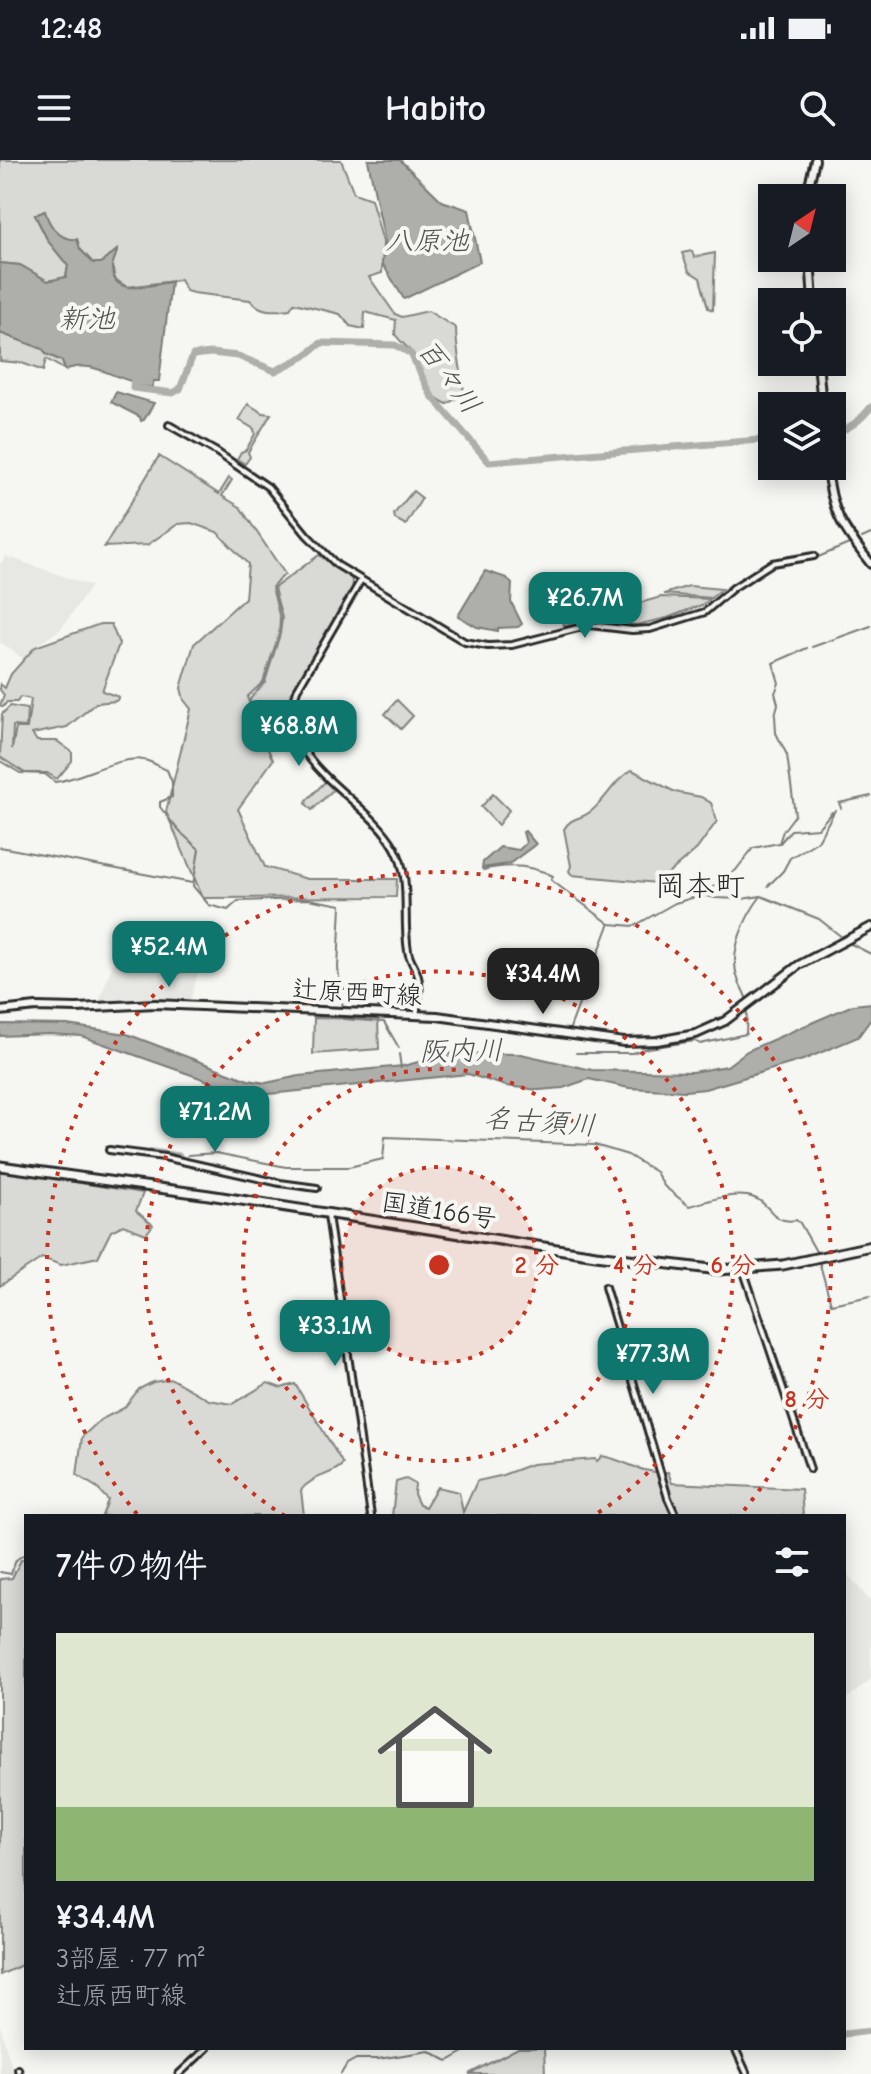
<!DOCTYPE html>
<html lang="ja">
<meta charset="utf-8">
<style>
:root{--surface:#171b24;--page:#20242c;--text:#f1f3f6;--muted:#9ea1a6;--line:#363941;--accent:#0f766e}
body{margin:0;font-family:"Comic Neue","Klee One",sans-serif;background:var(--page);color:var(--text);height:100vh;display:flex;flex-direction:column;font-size:30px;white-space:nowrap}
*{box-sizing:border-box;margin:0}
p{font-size:26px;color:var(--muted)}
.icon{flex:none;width:44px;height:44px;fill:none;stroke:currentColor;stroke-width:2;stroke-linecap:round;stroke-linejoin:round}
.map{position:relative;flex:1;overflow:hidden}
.sheet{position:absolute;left:24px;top:1354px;width:822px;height:536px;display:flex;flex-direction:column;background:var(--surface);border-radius:0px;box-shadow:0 4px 20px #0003}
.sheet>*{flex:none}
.needle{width:52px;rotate:35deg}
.fabs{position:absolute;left:758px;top:24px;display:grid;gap:16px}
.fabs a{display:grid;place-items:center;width:88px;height:88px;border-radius:0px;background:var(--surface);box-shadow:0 4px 20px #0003;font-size:40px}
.price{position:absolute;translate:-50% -68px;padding:0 18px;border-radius:16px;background:var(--accent);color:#fff;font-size:26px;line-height:52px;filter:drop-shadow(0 2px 4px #0008)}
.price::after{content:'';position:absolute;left:50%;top:48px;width:24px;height:18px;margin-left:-12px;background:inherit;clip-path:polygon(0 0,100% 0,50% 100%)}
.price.current{background:#222;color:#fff}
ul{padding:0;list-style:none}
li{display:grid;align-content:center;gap:16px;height:424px;padding:0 32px}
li+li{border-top:2px solid var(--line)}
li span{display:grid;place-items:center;height:248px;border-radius:0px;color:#555}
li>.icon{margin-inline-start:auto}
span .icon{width:144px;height:144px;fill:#fffc;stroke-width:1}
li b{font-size:34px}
h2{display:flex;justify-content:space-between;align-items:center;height:96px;padding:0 32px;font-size:34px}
.status{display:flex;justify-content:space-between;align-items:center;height:56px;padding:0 40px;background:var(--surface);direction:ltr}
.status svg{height:22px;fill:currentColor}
header{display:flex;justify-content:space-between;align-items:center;height:104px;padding:0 32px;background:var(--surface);font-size:36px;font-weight:700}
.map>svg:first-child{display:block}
.built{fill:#e7e7e3}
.green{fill:#d9d9d5;stroke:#828280;stroke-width:2}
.water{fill:#aeaeab;stroke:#7a7a78;stroke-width:2}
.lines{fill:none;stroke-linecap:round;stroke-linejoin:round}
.stream{stroke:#7a7a78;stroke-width:2}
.river{stroke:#aeaeab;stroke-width:7}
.minor-casing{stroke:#2b2b2b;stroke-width:10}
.major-casing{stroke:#2b2b2b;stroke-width:12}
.highway-casing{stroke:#2b2b2b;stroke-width:13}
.minor{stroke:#f6f6f2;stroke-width:4}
.major{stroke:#f6f6f2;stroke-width:6}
.highway{stroke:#f6f6f2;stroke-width:7}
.ring{fill:none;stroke:#c8321e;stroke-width:4;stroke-dasharray:4 8}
.labels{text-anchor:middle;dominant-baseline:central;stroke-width:8;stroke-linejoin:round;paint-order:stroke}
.street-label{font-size:26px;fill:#2b2b2b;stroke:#f6f6f2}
.water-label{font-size:28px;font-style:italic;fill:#525251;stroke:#f6f6f2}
.quarter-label{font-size:30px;fill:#2b2b2b;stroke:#f6f6f2}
.centre{fill:#c8321e;stroke:#f6f6f2;stroke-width:4}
.ring-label{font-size:24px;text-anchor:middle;font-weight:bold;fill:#c8321e;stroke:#f6f6f2;stroke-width:8;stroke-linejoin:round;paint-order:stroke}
</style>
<div class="status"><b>12:48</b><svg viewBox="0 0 49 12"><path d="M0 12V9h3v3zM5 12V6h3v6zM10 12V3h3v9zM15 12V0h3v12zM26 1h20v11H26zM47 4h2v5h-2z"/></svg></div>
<header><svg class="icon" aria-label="menu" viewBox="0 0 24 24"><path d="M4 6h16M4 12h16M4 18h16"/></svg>Habito<svg class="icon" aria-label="search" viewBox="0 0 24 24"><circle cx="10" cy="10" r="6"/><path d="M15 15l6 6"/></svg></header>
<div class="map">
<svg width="871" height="1914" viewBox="0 0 871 1914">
<rect width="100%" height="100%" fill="#f6f6f2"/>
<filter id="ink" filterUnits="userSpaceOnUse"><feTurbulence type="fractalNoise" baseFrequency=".0125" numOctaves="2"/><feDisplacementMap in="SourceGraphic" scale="16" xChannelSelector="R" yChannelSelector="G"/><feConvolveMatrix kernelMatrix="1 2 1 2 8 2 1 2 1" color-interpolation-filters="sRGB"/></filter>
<g filter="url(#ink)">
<g class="built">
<path d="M 6,396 L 91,426 L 61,469 L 33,488 L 25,500 L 0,482 L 0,404 Z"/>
<path d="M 129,789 L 200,806 L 190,841 L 140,840 L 104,843 L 100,839 L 117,793 Z"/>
<path d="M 844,1410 L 871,1442 L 871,1519 L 844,1541 Z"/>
<path d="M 0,1865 L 13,1912 L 13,1914 L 0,1914 Z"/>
</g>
<g class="green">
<path d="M 0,0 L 341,0 L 354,33 L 371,39 L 383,82 L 382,113 L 369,117 L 395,154 L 402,157 L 428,151 L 456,168 C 456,191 462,211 464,234 L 447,244 C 413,227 429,216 412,193 C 407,186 400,182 395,174 L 396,160 L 365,152 L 364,169 L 350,166 L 340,154 L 294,143 L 290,149 C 274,151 262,153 250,140 L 193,133 L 186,131 L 180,120 L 127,127 L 115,119 L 112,105 L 117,90 L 101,103 L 93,103 L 80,89 L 77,79 C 60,81 50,67 44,51 L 35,55 L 48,81 L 68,106 L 66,117 L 48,121 L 20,105 L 0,103 Z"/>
<path d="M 692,91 L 694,97 L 715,93 L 713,150 L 708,148 L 700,118 L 689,111 L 682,93 Z"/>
<path d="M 0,173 L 43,189 L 46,194 L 62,201 L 65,210 L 46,199 L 43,211 L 22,203 L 0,201 Z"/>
<path d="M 248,244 L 263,253 L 271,254 L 248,292 L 250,297 L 245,304 L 237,299 L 241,292 L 246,290 L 255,274 L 254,269 L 239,260 Z"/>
<path d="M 159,296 L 219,334 L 229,318 L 232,320 L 222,336 L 240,347 L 285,414 L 272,427 L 280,459 L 279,474 L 263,522 L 247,537 L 254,556 L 250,539 L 265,522 L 280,474 L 282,458 L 274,428 L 319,395 L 351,418 L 353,427 L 291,534 L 289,564 L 287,567 L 260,572 L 273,600 L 238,649 L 265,707 L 307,719 L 397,719 L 396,737 L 203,738 L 166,652 L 191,549 L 184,540 L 181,528 L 194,484 L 245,438 L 248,404 L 217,372 L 191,363 L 178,364 L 147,385 L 104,387 Z"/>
<path d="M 413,331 L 422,338 L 406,365 L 395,359 L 394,354 Z"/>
<path d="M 689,426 L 722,429 L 711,438 L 664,434 Z"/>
<path d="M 661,437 L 710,439 L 704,444 L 667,458 L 636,465 L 603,461 L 564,466 L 560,443 L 601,439 L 622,448 Z"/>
<path d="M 100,464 L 111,464 L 119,484 L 102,531 L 119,537 L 116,541 L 96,543 L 67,567 L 32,574 L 37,581 L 57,581 L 72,592 L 72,601 L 57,619 L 47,613 L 25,613 L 0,597 L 2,554 L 10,546 L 27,549 L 26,567 L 13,566 L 12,589 L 16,568 L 27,568 L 31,539 L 20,537 L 17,542 L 7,542 L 3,547 L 0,545 L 4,535 L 0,530 L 0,524 L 5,528 L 11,514 L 35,487 Z"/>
<path d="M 397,540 L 413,556 L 401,569 L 385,554 Z"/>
<path d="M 632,610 L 675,632 L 701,637 L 711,643 L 717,661 L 697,689 L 657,723 L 572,715 L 569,711 L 571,706 L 564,669 C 572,656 580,660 590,652 C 606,640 614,620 632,610 Z"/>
<path d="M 327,620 L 334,627 L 333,630 L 312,650 L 306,644 L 307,640 Z"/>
<path d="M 493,634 L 509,650 L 498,665 L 481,647 Z"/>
<path d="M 314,858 L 378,859 L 379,889 L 313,894 Z"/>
<path d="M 0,1010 L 143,1033 L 136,1051 L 153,1065 L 146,1074 L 123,1065 L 111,1071 L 98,1097 L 61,1105 L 42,1098 L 0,1126 Z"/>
<path d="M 172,1219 L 209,1240 L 232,1244 L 268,1223 L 281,1228 L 295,1224 L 343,1304 C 332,1316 313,1315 301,1330 L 304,1356 L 102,1356 L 108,1340 L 96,1327 L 77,1315 L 82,1277 L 100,1260 L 124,1248 L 139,1229 L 153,1222 Z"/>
<path d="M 602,1296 C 629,1301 638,1314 668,1312 L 672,1323 L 801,1329 L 803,1356 L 392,1356 L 396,1322 L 406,1319 L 415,1324 L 414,1334 L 419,1345 L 425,1347 L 437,1327 L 459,1332 L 463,1352 L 477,1321 L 500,1316 L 532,1304 L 595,1299 L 597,1301 Z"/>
<path d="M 21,1400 L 26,1400 L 26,1803 L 0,1815 L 0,1419 L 12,1418 Z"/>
<path d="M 518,1888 L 544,1888 L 545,1914 L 469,1914 Z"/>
</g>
<g class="water">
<path d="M 368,0 L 400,0 L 442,41 L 469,50 L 480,102 L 404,139 L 382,103 L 385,82 Z"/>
<path d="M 45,51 C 49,66 60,81 77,79 L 80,89 L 93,103 L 101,103 L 117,90 C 117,95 112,102 112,108 C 113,140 154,123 171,122 L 159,221 L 154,221 L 152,227 L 131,226 L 131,221 C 110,216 88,199 65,210 L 62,201 L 46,194 L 43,189 L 0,173 L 0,103 L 20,105 L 48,121 L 66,117 L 68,106 L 48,81 L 35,55 Z"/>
<path d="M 116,232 L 154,243 L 144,260 L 141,261 L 140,257 L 111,242 Z"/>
<path d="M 485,411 L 507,418 L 512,424 L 511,442 L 522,464 L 518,467 L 498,468 L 498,471 L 477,467 L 458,456 Z"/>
<path d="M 525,671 L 536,684 L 509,704 L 482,708 L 483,702 L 500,687 L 519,690 L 526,683 L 523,672 Z"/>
<path d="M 871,843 L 871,859 L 858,877 L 803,900 L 705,929 L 685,931 L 629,928 L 589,919 L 563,928 L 539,930 L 506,926 L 468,914 L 259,935 L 237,931 L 81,876 L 49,874 L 0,876 L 0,864 L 67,865 L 127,874 L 248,920 L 266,923 L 299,916 L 403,906 L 453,893 L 521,894 L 592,910 L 692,912 L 727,906 L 747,891 L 802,867 L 853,845 Z"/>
</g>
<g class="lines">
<g class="stream">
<path d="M 862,378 L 871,374"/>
<path d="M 816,398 L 849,384"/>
<path d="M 812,487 L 871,466"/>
<path d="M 0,601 L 20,613 L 45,614 L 55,622 C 80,619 121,595 143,600 C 152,601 159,607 167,610 L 172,622 L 172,637 L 160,642 L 160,647 L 179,671 L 199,689 L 193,726 L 209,745 L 228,750 L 238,741 L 308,739 L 341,745 L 338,808 L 343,850"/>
<path d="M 841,648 L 839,643 L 871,636"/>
<path d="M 780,683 L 791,670 L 818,668 L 832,652"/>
<path d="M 0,687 L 192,723"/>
<path d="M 483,710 C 507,704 531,705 553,716 L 551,720 L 610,764 L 634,766 L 675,743 L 702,735 L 736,710 L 753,688 L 779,683 L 783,671 L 795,655 L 787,595 L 776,573 L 775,555 L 778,544 L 775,533 L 779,523 L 773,503 L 807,488"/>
<path d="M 768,726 L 783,711 L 790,698 L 818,681 L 835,650"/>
<path d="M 702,735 L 716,738 L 742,739 L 761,736 L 819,759 L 843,778"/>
<path d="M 847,782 L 871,794"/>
<path d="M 747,842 C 746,833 740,827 738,819 C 728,792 745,757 761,736"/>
<path d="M 343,856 L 343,859 L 384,862 L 399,888"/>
<path d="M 570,868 L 609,765"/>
<path d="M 576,893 L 632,893 L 648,888 L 695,881 L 700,884 L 746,874 L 747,848"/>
<path d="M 399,894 L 401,908"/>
<path d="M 188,995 L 216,993 L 286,1007 L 349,1007 L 383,999 L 385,977 L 595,985 L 628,995 L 656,1012 L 664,1026 L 689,1046 C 706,1042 729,1033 747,1036 C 773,1040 768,1065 796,1060 L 800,1063 L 818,1095"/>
<path d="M 819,1101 L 831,1144 L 871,1136"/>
<path d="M 0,1412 L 11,1414 L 16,1400 L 26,1393"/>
<path d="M 341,1914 L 347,1904 L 356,1899 L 378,1899 L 429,1891 L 448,1901 L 471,1888"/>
</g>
<g class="river">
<path d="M 134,218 L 133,228 L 173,233 L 180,229 L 193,195 L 211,193 L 238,196 L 275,211 L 305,196 L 321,183 L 395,185 L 411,194 L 431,235 L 489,302 L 772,279"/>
<path d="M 832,274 C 849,269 860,261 871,247"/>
<path d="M 152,992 L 179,996"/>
<path d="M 844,1874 L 871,1871"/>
</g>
<g class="minor-casing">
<g id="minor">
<path d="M 169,265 L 215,291 L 268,327 L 307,375 L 337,405 L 465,482 L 488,486 L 512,485 L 590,465 L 632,470 L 650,469 L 705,452 L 733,428 L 772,403 L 814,396"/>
<path d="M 361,420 L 297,530 C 272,603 365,634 395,688 C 412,720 402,756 408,791 C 409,799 414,805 417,813 C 422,827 418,842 416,856"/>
<path d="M 109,990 L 164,997 L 280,1023 L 317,1028"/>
<path d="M 328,1055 L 371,1356"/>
<path d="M 743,1109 L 810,1309"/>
<path d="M 605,1127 L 668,1338 L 676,1356"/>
<path d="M 735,1888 L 747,1914"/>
<path d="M 18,1909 L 19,1914"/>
<path d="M 179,1914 L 207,1888"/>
</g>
</g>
<g class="major-casing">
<g id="major">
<path d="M 806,38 L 815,0"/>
<path d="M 810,98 L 813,142"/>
<path d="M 818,202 L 822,246"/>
<path d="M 827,306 C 831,353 843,368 871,404"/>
<path d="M 0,851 L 36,847 L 77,848 L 155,844 L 437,856 L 624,882 L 657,881 L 696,874 L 725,861 L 799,805 L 871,767"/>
</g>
</g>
<g class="highway-casing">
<path id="highway" d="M 0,1006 L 209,1035 L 596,1095 L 719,1110 L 783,1105 L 871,1086"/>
</g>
<use href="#minor" class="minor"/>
<use href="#major" class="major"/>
<use href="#highway" class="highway"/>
</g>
</g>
<circle cx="439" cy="1105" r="98" fill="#c8321e" fill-opacity=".12"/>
<g class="ring">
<circle cx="439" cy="1105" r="98"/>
<circle cx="439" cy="1105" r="196"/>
<path d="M285 1356A294 294 0 1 1 593 1356"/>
<path d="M137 1354A392 392 0 1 1 741 1354"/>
</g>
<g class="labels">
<g class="street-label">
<text transform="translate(357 833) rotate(3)">辻原西町線</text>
<text transform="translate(439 1051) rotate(9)">国道166号</text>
</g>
<g class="water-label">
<text x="427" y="81">八原池</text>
<text x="87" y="159">新池</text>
<text transform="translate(449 217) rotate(53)">百々川</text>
<text transform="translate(461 891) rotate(-1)">阪内川</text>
<text transform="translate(540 962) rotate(4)">名古須川</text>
</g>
<g class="quarter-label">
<text x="700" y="726">岡本町</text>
</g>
</g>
<circle cx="439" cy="1105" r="12" class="centre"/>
<g class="ring-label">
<text x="537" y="1113">2 分</text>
<text x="635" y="1113">4 分</text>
<text x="733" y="1113">6 分</text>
<text x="807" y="1247">8 分</text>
</g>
</svg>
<div class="fabs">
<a><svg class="needle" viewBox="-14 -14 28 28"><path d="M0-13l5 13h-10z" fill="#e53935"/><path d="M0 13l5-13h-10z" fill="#9ea1a6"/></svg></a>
<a><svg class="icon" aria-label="locate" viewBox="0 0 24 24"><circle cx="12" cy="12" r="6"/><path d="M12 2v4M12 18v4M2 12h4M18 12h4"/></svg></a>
<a><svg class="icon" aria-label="layers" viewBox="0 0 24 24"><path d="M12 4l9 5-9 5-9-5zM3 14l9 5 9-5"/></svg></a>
</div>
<b class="price" style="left:585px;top:480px">¥26.7M</b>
<b class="price" style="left:299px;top:608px">¥68.8M</b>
<b class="price" style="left:169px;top:829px">¥52.4M</b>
<b class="price current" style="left:543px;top:856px">¥34.4M</b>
<b class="price" style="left:215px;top:994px">¥71.2M</b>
<b class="price" style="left:335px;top:1208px">¥33.1M</b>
<b class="price" style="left:653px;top:1236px">¥77.3M</b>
<section class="sheet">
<h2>7件の物件<svg class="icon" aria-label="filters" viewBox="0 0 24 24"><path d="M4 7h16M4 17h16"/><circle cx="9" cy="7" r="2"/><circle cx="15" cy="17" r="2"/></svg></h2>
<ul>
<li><span style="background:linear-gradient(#dfe7d0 70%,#8fb573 0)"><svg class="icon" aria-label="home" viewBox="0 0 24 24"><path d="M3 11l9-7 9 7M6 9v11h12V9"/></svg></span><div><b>¥34.4M</b><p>3部屋 · 77 m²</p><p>辻原西町線</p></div></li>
</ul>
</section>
</div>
